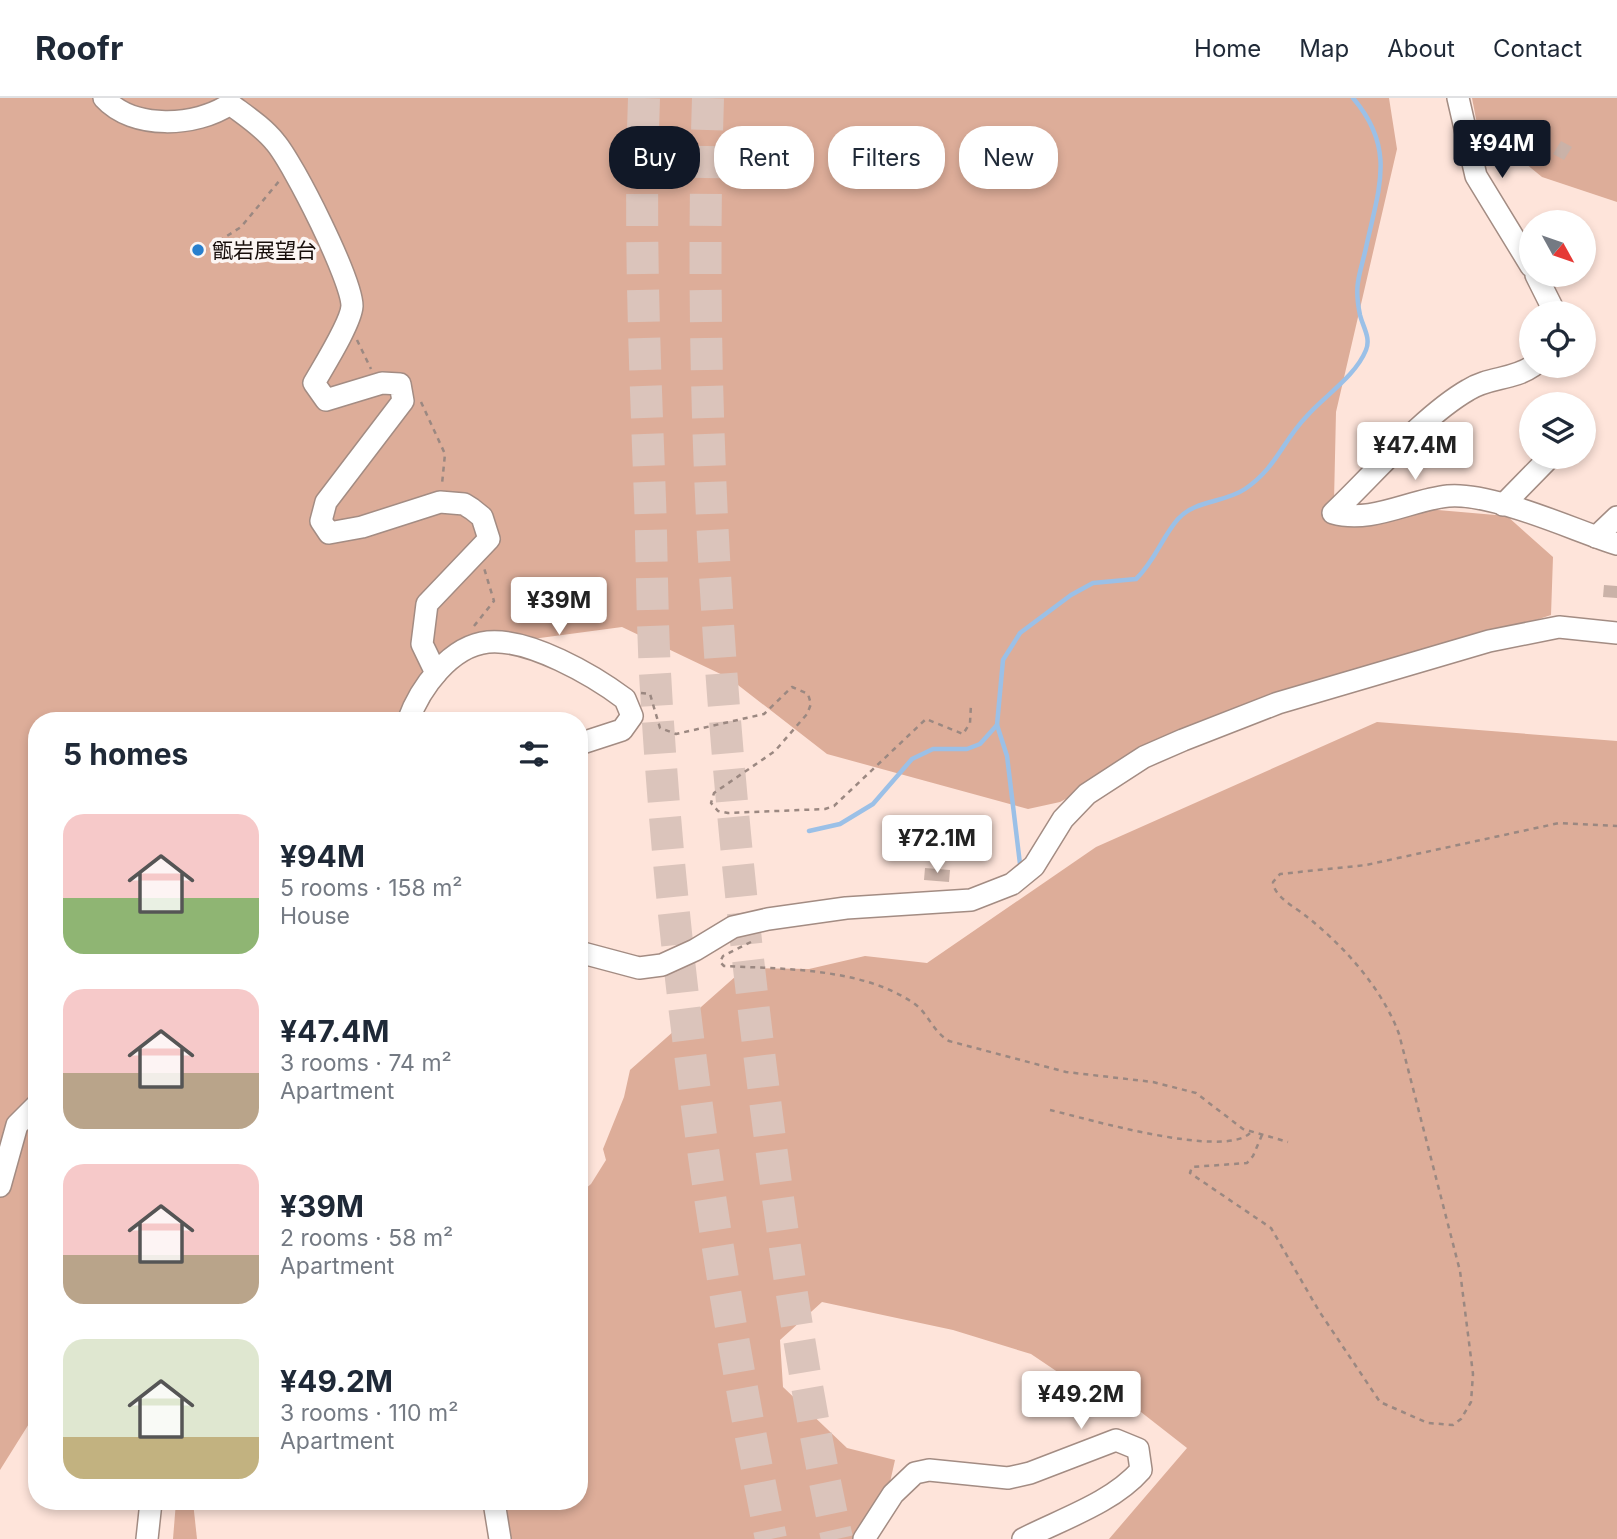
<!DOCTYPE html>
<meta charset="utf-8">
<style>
:root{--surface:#fff;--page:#f2f2f3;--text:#1f2937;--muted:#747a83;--line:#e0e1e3;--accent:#111827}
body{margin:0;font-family:Inter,"Noto Sans JP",sans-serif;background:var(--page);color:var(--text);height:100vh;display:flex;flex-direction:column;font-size:26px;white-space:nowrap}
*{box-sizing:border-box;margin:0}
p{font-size:23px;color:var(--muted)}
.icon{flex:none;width:38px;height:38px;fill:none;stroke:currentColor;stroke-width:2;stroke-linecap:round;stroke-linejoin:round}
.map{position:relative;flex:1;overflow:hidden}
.panel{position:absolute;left:28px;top:614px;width:560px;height:798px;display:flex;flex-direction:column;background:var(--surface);border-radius:28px;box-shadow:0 4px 10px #0003}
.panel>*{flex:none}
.guide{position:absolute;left:609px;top:28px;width:665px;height:63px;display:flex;gap:14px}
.needle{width:46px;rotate:130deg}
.fabs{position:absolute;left:1519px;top:112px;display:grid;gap:14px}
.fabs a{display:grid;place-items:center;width:77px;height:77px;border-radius:50%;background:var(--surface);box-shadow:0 4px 10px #0003;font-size:35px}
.price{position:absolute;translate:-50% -60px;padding:0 16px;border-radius:7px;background:#fff;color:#222;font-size:23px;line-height:46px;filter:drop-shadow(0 2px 4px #0008)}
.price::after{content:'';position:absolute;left:50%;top:42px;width:21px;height:16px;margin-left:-10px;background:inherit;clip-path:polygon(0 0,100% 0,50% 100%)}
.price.active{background:var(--accent);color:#fff}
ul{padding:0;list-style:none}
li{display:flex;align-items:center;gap:21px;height:175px;padding:0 35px}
li span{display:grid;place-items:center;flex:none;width:196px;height:140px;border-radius:21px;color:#555}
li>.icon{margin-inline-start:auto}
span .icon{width:84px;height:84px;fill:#fffc;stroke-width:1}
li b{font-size:30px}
h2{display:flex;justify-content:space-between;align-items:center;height:84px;padding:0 35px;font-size:30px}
.pill{padding:0 24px;border-radius:28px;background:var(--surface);box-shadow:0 4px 10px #0003;font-size:24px;line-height:63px}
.pill.active{background:var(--accent);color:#fff}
header{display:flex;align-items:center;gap:42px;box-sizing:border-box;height:98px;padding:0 35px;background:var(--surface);border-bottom:2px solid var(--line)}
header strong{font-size:33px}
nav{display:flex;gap:38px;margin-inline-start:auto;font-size:24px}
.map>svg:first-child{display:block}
.green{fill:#ddad99}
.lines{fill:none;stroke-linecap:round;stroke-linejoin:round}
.stream{stroke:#9bc0e7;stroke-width:4.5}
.building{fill:#cab2a8}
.highway-tunnel{stroke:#dbc4bb;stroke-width:32;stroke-dasharray:32 16;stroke-linecap:butt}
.minor-casing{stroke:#a38c83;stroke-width:24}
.path{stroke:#9b8881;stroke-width:2.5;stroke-dasharray:5 5;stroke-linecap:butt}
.minor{stroke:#fff;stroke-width:21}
.poi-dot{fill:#287fcd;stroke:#fcf6f4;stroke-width:2.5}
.labels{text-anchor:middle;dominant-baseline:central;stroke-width:7;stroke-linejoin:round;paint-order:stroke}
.poi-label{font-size:21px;fill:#170e0b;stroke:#fcf6f4;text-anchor:start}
</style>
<header>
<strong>Roofr</strong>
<nav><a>Home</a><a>Map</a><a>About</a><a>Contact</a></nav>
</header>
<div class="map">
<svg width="1617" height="1441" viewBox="0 0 1617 1441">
<rect width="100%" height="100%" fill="#fee4da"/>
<g class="green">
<path d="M 0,0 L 1389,0 L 1397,51 L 1336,314 L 1334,403 L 1507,418 L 1553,459 L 1551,517 L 1193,635 L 1060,704 L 1028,711 L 827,656 L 729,580 L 622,529 L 510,544 L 457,565 L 404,623 L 37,623 L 37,1313 L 0,1372 Z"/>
<path d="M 1472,0 L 1617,0 L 1617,104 L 1542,79 L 1477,26 Z"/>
<path d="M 1377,624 L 1617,643 L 1617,1441 L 1109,1441 L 1187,1350 L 1123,1300 L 1077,1287 L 1031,1256 L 953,1232 L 822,1204 L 780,1242 L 783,1289 L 847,1350 L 895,1362 L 882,1420 L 855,1441 L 496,1441 L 491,1404 L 579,1404 L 579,1096 L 591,1086 L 606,1062 L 603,1051 L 624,999 L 630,972 L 745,870 L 809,871 L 865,858 L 927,865 L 1096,749 Z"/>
<path d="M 176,1404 L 193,1404 L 197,1441 L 173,1441 Z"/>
</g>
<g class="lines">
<g class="stream">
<path d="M 809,733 L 840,726 L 873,706 L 912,661 L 933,651 L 967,651 L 980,646 L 997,627"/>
<path d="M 1020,766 L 1007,658 L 997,627 L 1003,562 L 1020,535 L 1071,497 L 1093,485 L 1136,481 C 1155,463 1162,439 1178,421 C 1195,402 1224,405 1245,391 C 1277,369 1282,344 1306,319 C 1324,298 1355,279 1366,252 C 1371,240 1363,229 1360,217 C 1353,184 1361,175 1367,145 C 1380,87 1395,49 1353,0"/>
</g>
</g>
<g class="building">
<path d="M 1561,43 L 1572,49 L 1564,62 L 1553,56 Z"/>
<path d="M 1604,487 L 1617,488 L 1617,500 L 1603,499 Z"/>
<path d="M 925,770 L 950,772 L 949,784 L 924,782 Z"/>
</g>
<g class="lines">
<g class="highway-tunnel">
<path d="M 644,0 C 639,133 645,267 650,401 C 652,459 652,517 655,575 C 671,866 713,1156 771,1441"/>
<path d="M 708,0 C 698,310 719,622 756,930 C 777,1101 800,1273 837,1441"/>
</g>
<g class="minor-casing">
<g id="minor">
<path d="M 104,0 C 133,32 196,29 230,6 C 246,18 263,29 275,44 C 294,66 352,182 352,208 C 351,225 323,269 314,285 L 326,302 L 382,285 L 400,286 L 403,303 L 326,404 L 321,423 L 329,435 L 362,429 L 440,404 L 464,406 L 472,411 L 482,419 L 489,441 L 427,506 L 422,546 L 436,575"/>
<path d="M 1458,0 L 1476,78 L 1531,168"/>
<path d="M 1536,177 L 1555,215"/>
<path d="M 1533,268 C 1513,282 1488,279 1468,292 C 1423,318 1372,378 1333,415 C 1371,426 1410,402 1448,398 C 1492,394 1573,432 1617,446"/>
<path d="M 1503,407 L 1550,359"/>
<path d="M 1596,439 L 1617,419"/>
<path d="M 408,623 C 420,590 450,548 488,544 C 529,540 593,577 625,601 L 632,618 L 622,632 L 579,646"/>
<path d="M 579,854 L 639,870 L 662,867 L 695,852 L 733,829 L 768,821 L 846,810 L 971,802 L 1012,786 L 1034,768 L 1063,721 L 1087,696 L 1144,659 L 1183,642 L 1278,605 L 1489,543 L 1559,529 L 1617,535"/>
<path d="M 0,1088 L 17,1027 L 37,1007"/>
<path d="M 494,1404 L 500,1441"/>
<path d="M 147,1441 L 151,1404"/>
<path d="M 864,1441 L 893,1396 L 915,1375 L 929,1372 L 1008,1380 L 1030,1375 L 1116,1342 L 1138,1351 L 1141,1372 C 1112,1405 1062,1421 1023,1441"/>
</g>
</g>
<g class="path">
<path d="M 202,154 L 241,129 L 280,82"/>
<path d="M 357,242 L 371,271"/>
<path d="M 421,304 L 445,356 L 442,386"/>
<path d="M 474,528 L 494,503 L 484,470"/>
<path d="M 641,595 L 650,596 L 660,630 L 676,636 L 764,616 L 792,589 L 808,596 L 811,606 L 807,616 L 775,653 L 714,695 L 711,705 L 718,713 L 728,715 L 825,711 L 834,708 L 926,621 L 963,636 L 970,625 L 971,606"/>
<path d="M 751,844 L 723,858 L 720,864 L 724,868 C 784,871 861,870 912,904 C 928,914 932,933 949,943 L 1066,974 L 1153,984 L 1196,995 L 1243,1031 L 1288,1044"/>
<path d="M 1050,1012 C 1088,1021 1224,1061 1250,1035"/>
<path d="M 1262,1037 L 1253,1058 L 1247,1065 L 1192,1069 L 1190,1075 L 1271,1130 L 1319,1213 L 1380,1304 L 1428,1325 L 1453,1327 L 1461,1321 L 1471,1304 L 1473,1276 L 1460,1173 L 1399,936 C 1382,890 1344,848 1306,818 C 1295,809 1274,799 1273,784 L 1280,776 L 1366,767 L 1559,725 L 1617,728"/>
</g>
<use href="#minor" class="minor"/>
</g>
<circle class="poi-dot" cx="198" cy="152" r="7"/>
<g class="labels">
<g class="poi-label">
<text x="212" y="152">甑岩展望台</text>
</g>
</g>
</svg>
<div class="fabs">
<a><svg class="needle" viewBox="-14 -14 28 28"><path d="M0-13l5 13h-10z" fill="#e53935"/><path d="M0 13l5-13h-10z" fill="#747a83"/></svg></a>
<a><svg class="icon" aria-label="locate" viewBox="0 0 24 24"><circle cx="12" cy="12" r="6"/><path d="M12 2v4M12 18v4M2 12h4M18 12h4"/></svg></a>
<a><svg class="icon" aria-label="layers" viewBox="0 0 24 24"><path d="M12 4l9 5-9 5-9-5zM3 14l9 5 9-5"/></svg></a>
</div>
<b class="price active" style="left:1502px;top:82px">¥94M</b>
<b class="price" style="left:1415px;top:384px">¥47.4M</b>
<b class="price" style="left:559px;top:539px">¥39M</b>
<b class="price" style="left:937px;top:777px">¥72.1M</b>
<b class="price" style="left:1081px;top:1333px">¥49.2M</b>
<div class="guide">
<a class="pill active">Buy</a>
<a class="pill">Rent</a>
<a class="pill">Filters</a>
<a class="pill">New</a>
</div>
<section class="panel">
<h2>5 homes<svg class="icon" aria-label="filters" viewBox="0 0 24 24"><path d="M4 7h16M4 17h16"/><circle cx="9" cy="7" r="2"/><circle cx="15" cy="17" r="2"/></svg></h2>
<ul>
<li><span style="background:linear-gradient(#f6c9c9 60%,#8fb573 0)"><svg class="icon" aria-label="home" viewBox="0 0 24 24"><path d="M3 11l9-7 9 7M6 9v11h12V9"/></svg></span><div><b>¥94M</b><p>5 rooms · 158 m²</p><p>House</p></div></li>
<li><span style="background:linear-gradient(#f6c9c9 60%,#b9a48a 0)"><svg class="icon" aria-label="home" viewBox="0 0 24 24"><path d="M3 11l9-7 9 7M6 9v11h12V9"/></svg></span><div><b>¥47.4M</b><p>3 rooms · 74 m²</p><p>Apartment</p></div></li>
<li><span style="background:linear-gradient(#f6c9c9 65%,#b9a48a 0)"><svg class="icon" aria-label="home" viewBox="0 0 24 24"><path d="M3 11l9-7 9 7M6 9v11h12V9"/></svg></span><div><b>¥39M</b><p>2 rooms · 58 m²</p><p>Apartment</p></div></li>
<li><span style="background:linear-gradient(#dfe7d0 70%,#c2b280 0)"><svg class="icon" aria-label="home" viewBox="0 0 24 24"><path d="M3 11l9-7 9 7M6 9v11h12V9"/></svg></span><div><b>¥49.2M</b><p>3 rooms · 110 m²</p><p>Apartment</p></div></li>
</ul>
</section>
</div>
